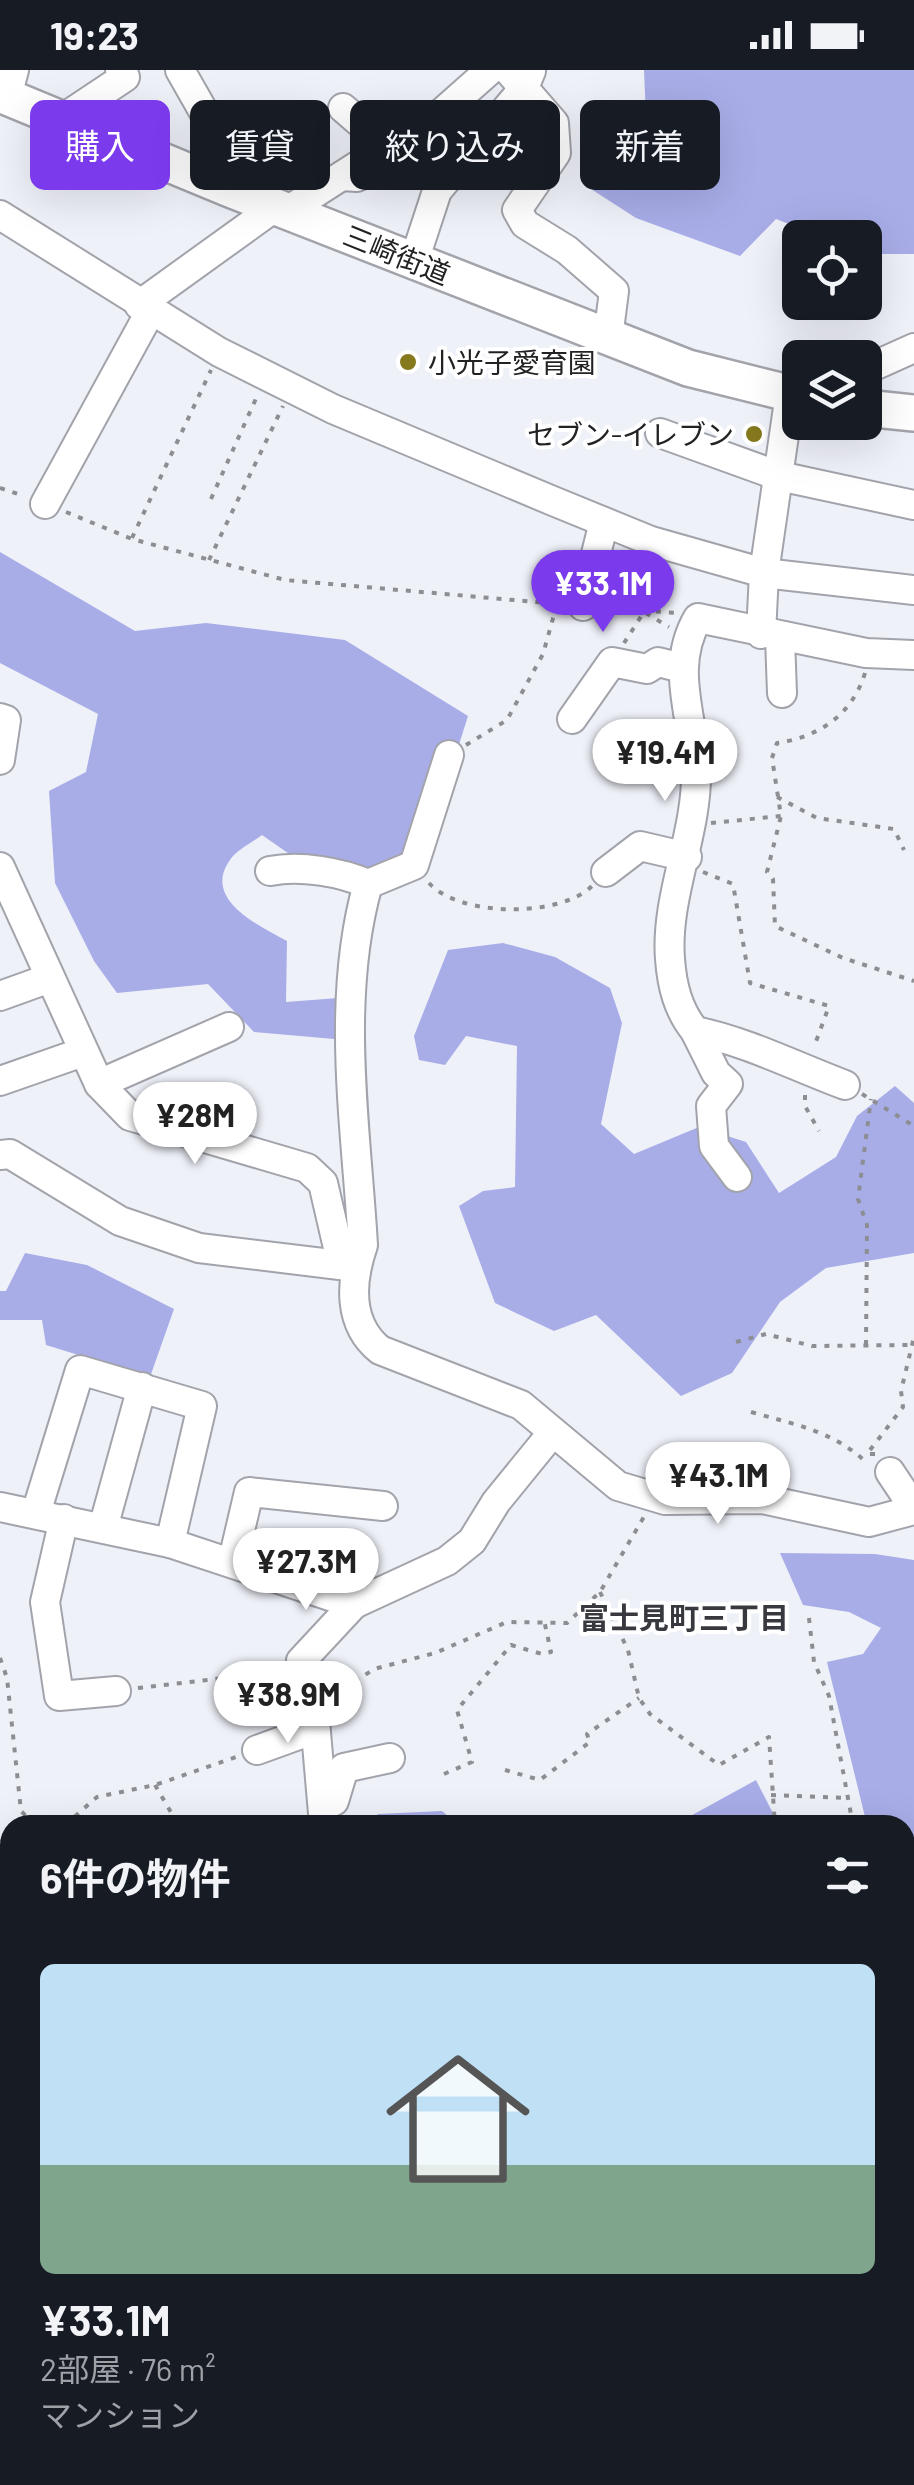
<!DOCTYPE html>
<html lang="ja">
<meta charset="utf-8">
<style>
:root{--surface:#171b24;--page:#242831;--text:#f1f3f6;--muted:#9ea1a6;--line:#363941;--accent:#7c3aed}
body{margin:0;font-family:Barlow,"Noto Sans JP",sans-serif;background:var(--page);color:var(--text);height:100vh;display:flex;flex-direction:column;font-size:38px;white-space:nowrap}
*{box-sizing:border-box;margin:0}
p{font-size:32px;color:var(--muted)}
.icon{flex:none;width:55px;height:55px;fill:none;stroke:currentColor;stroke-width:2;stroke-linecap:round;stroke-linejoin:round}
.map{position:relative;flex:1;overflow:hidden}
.side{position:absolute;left:0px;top:1745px;width:915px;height:670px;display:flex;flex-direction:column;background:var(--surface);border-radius:30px 30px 0 0;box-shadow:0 10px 40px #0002}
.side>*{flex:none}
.hud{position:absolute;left:30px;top:30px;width:855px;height:90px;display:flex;gap:20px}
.controls{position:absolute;left:782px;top:150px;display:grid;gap:20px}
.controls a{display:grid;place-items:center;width:100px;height:100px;border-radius:15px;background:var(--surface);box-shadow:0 10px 40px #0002;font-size:50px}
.price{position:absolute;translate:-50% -85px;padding:0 22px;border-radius:35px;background:#fff;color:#222;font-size:32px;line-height:65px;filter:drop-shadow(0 2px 5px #0008)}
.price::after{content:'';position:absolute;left:50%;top:60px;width:30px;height:22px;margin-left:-15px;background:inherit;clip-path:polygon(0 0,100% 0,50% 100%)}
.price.selected{background:var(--accent);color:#fff}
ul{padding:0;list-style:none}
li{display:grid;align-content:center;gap:20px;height:530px;padding:0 40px}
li+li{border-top:2px solid var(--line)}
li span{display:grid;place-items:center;height:310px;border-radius:15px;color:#555}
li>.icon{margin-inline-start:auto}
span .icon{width:180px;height:180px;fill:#fffc;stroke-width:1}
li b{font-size:42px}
h2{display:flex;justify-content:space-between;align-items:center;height:120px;padding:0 40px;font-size:42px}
.chip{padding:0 35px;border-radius:15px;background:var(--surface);box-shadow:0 10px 40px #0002;font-size:35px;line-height:90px}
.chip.selected{background:var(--accent);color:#fff}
.status{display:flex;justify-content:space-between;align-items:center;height:70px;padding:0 50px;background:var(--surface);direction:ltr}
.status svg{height:28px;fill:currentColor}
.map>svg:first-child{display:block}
.forest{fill:#a8ade8}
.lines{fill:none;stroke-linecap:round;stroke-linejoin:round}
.minor-casing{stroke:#a2a3ab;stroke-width:32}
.major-casing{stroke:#a2a3ab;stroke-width:40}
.path{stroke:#8d8e93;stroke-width:4;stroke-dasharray:5 8;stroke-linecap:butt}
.minor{stroke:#fff;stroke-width:28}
.major{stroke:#fff;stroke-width:35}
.poi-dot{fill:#85781d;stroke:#fff;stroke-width:4}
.labels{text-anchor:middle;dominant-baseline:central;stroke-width:8;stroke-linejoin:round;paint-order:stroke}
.street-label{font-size:28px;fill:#222225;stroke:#fff}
.poi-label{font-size:28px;fill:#222225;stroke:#fff;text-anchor:start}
.neighbourhood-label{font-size:30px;font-weight:bold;fill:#38393f;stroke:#fff}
</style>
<div class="status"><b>19:23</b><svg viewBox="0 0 49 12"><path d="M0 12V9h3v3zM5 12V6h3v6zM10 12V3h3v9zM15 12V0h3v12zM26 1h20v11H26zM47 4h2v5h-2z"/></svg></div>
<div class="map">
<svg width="914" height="2415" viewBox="0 0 914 2415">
<rect width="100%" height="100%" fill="#eff1f9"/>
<g class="forest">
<path d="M 644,0 L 914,0 L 914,184 L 865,184 L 865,168 L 823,167 L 776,149 L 740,186 L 636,148 L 591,119 L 609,81 L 647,72 Z"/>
<path d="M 0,482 L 135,561 L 206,553 L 345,570 L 468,646 L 422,792 L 377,821 L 295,788 L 262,765 C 253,772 236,780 230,790 C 201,830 262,857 287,871 L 286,932 L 338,928 L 334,969 L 254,962 L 208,914 L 117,923 L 94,891 L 55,813 L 49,721 L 86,702 L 98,644 L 0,593 Z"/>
<path d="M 503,873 L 555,887 L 610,918 L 622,953 L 601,1054 L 634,1084 L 699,1057 L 746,1072 L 779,1123 L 836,1087 L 857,1046 L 895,1016 L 914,1033 L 914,1183 L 826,1198 L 780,1232 L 732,1303 L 681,1326 L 596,1245 L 554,1261 L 495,1233 L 459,1136 L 483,1121 L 515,1117 L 517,976 L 466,966 L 445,995 L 419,990 L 414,966 L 448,880 Z"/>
<path d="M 25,1183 L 87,1195 L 174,1239 L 150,1307 L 46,1275 L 42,1250 L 0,1250 L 0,1221 L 6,1221 Z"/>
<path d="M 780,1483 L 875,1484 L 914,1490 L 914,1851 L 905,1844 L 905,1755 L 867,1755 L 827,1592 L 863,1584 L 881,1558 L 849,1542 L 803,1535 Z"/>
<path d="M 756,1710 L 779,1755 L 674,1755 Z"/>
<path d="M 442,1741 L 459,1755 L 362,1755 L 378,1744 Z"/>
<path d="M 906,2221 L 914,2311 L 914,2415 L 687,2415 L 690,2405 L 905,2405 Z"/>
<path d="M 153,2405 L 247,2405 L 247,2415 L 151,2415 Z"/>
<path d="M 332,2405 L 630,2405 L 628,2415 L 331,2415 Z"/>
</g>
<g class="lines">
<g class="minor-casing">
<g id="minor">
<path d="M 180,0 L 217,65 L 230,119"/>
<path d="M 508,0 L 554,53 L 556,83 L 517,140 L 525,154 L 567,180 L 614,221 L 608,268"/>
<path d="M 7,27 L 14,0"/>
<path d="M 59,51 L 125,7 L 120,0"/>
<path d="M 342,106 L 357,107 L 385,93 L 490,0"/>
<path d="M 287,141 L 382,80 L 381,71 L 343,38"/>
<path d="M 0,145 L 219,282 L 333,339 L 553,431 L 651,471 L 764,503 L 914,520"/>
<path d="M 414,191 L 437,121 L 524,18 L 531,1"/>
<path d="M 139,235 L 275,137"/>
<path d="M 865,300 L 914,278"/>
<path d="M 660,363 L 779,406 L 914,435"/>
<path d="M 45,434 L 150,242"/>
<path d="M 583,536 L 604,452"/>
<path d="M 761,564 L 764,503 L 790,324"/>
<path d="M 780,568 L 782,623"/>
<path d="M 0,648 L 6,650 L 0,690"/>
<path d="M 572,649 L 612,592 L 647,599 L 658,592 L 682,598"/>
<path d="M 449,685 L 414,795 L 368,814 C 335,930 356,1056 363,1175 C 350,1213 348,1254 380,1280 L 521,1335 L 618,1416 L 665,1430 L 762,1429 L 869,1452 L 914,1440"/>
<path d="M 0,797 L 99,1014 L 130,1046 L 307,1098 L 323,1113 L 342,1195"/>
<path d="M 270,801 C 300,795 341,802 368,814"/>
<path d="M 606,802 L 640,776 L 687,787"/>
<path d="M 0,926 L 50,908"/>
<path d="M 695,961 L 716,1003 L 728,1014 L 711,1036 L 714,1076 L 737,1107"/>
<path d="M 0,1011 L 83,982"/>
<path d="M 99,1014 L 229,957"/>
<path d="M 845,1015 C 794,996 748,972 695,961 C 678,940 672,916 670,889 C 665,826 698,763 696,699 C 693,646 669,597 698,548 L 866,583 L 914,585"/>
<path d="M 0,1085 L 10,1084 L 120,1151 L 199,1178 L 356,1197"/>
<path d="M 890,1402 L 914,1438"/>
<path d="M 0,1437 L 170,1473 L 354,1534 L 447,1491 L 472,1471 L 496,1432 L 553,1362"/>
<path d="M 36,1443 L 80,1300 L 202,1336 L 170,1473"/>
<path d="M 64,1449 L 45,1532 L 59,1626 L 116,1621"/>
<path d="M 103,1458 L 142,1317"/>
<path d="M 233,1490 L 249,1422 L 383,1436"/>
<path d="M 257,1680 L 315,1659"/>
<path d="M 323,1735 L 334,1731 L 344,1698 L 390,1688"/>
<path d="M 324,1755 L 314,1639 L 301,1591 L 354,1534"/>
<path d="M 0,1786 L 10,1784"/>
<path d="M 0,1919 L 10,1928"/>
<path d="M 905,2134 L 914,2134"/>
<path d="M 905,2171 L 914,2174"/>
<path d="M 0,2227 L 10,2242"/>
<path d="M 0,2342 L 10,2343"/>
<path d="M 12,2405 L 13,2415"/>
<path d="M 315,2415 L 318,2405"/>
</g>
</g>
<g class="major-casing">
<g id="major">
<path d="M 0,24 L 230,119 L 688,298 L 800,326"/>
<path d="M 865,338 L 914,343"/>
</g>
</g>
<g class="path">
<path d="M 0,418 L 24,426"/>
<path d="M 211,429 L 258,324"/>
<path d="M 66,442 L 132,469 L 285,510 L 559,534"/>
<path d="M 132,468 L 211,300"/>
<path d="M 209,490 L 283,336"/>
<path d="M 604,538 L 678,543"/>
<path d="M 624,573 L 644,542 L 669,557"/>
<path d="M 865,603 C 852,645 819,667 777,673 L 772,688 L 781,746 L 767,802 L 773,809 L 775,856 L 843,888 L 914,911"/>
<path d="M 466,675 L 507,650 L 543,584 L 557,534"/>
<path d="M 777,727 L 817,748 L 894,759 L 904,780"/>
<path d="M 711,753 L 781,746"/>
<path d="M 703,802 L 733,814 L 750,913 L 829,936 L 814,977"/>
<path d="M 429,813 C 459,847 560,848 592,816"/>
<path d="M 862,1024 L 914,1056"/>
<path d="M 805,1025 L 805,1036 L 819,1061"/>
<path d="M 736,1272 L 766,1264 L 812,1276 L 913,1275"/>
<path d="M 866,1275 L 867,1155 L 858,1129 L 871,1029"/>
<path d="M 751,1342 C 796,1355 834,1361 868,1394"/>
<path d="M 875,1384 L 867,1384 L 903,1337 L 901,1321 L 914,1267"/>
<path d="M 600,1522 L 628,1580 L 639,1628 L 650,1644 L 719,1695 L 769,1667 L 775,1755"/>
<path d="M 809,1548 L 814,1592 L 829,1626 L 853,1755"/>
<path d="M 0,1588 L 7,1608 L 21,1741 L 35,1755"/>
<path d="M 138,1618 L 225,1608 L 282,1595"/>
<path d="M 333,1626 L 374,1599 L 435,1583 L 507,1552 L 567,1553 L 600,1522 L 645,1445"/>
<path d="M 505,1700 L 540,1710 L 590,1672 L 587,1664 L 639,1628"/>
<path d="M 444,1704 L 472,1692 L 457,1640 L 511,1575 L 542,1584 L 551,1582 L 544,1550"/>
<path d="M 155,1715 L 172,1744 L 186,1755"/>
<path d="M 771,1725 L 846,1728"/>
<path d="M 65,1755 L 97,1727 L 155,1715 L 239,1686"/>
<path d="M 905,1855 L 914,1862"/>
<path d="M 905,1938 L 914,1949"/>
<path d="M 905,2048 L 914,2053"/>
<path d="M 905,2096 L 914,2096"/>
<path d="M 0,2154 L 10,2150"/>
<path d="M 154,2405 L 179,2415"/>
<path d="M 252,2415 L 281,2406 L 292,2411"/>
<path d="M 621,2415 L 624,2405"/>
</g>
<use href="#minor" class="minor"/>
<use href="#major" class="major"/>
</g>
<g class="poi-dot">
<circle cx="408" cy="292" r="10"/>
<circle cx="754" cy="364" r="10"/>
</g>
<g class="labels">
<g class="street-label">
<text transform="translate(397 184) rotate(22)">三崎街道</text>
</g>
<g class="poi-label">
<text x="428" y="292">小光子愛育園</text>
<text x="734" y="364" text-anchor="end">セブン-イレブン</text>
</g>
<g class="neighbourhood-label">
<text x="684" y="1547">富士見町三丁目</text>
</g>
</g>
</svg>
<div class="controls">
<a><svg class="icon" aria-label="locate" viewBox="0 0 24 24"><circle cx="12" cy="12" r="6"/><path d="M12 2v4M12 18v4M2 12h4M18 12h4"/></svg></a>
<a><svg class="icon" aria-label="layers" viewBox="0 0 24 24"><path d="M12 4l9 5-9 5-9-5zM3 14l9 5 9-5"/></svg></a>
</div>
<b class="price selected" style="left:603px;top:565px">¥33.1M</b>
<b class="price" style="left:665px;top:734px">¥19.4M</b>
<b class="price" style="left:195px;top:1097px">¥28M</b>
<b class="price" style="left:718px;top:1457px">¥43.1M</b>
<b class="price" style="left:306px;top:1543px">¥27.3M</b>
<b class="price" style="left:288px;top:1676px">¥38.9M</b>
<div class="hud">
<a class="chip selected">購入</a>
<a class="chip">賃貸</a>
<a class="chip">絞り込み</a>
<a class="chip">新着</a>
</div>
<section class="side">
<h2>6件の物件<svg class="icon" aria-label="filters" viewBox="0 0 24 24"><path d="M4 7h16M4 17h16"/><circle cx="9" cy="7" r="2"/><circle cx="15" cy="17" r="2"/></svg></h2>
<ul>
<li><span style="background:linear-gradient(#bfe0f5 65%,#7fa58c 0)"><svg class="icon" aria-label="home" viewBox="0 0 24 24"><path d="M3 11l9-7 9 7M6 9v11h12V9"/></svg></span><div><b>¥33.1M</b><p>2部屋 · 76 m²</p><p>マンション</p></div></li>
</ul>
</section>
</div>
